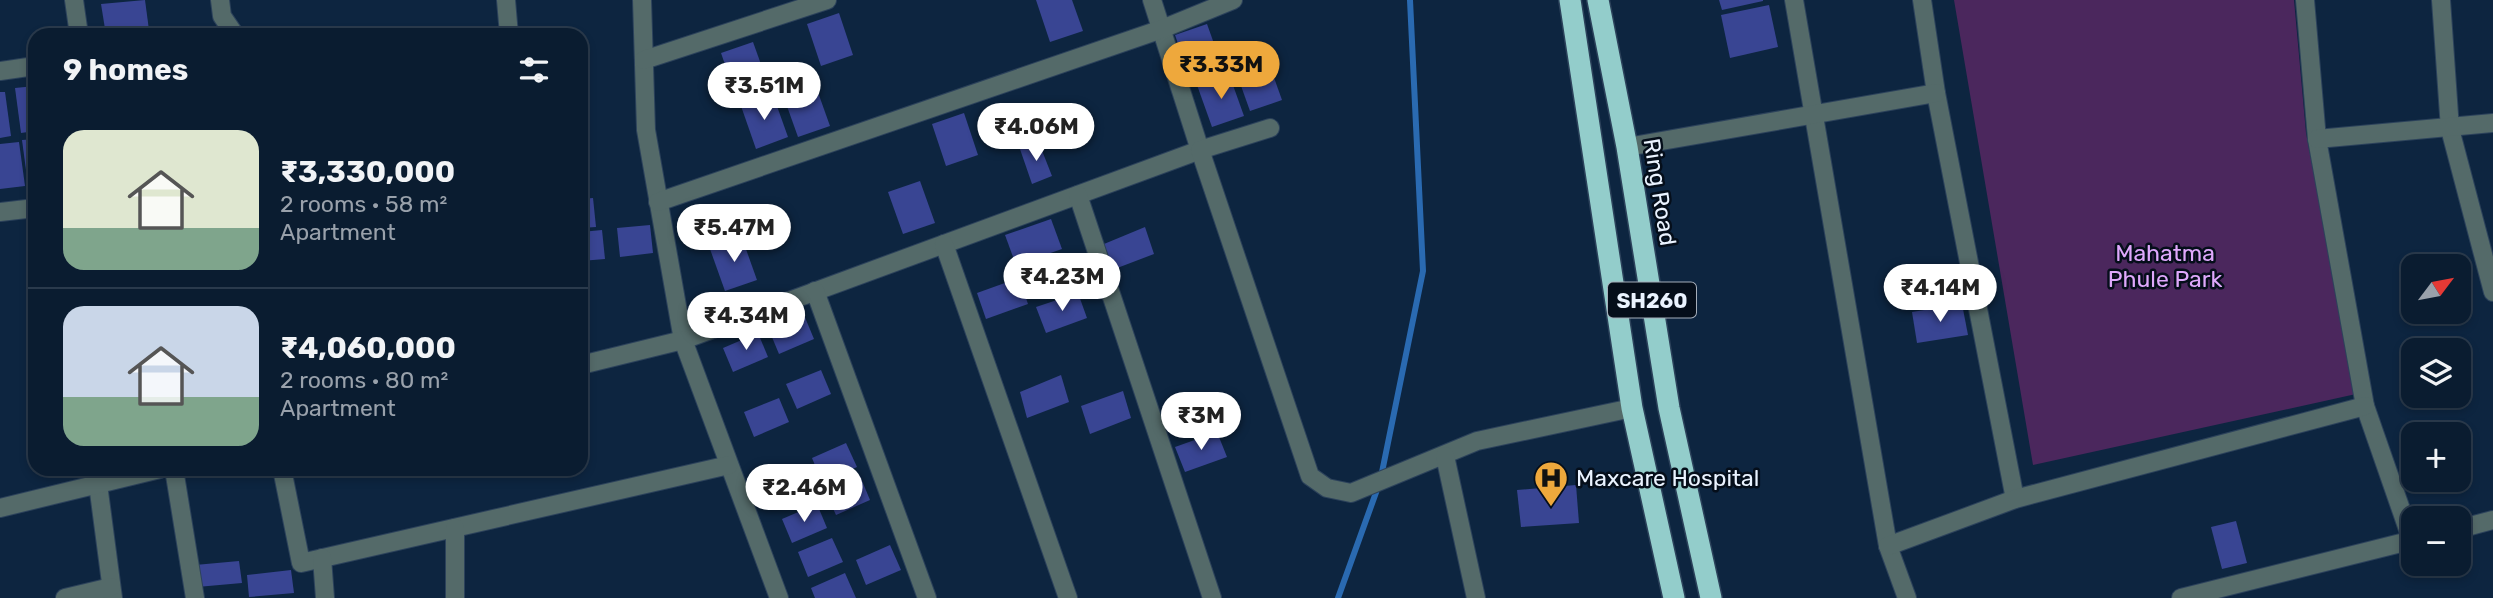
<!DOCTYPE html>
<meta charset="utf-8">
<style>
:root{--surface:#0a1c30;--page:#18293c;--text:#f1f3f6;--muted:#99a1ab;--line:#2a3a4c;--accent:#eea83c}
body{margin:0;font-family:Rubik,sans-serif;background:var(--page);color:var(--text);height:100vh;display:flex;flex-direction:column;font-size:26px;white-space:nowrap}
*{box-sizing:border-box;margin:0}
p{font-size:23px;color:var(--muted)}
.icon{flex:none;width:38px;height:38px;fill:none;stroke:currentColor;stroke-width:2;stroke-linecap:round;stroke-linejoin:round}
.map{position:relative;flex:1;overflow:hidden}
.details{position:absolute;left:28px;top:28px;width:560px;height:448px;display:flex;flex-direction:column;background:var(--surface);border-radius:21px;box-shadow:0 4px 10px #0003,0 0 0 2px var(--line)}
.details>*{flex:none}
.needle{width:46px;rotate:58deg}
.controls{position:absolute;left:2401px;top:254px;display:grid;gap:14px}
.controls a{display:grid;place-items:center;width:70px;height:70px;border-radius:14px;background:var(--surface);box-shadow:0 4px 10px #0003,0 0 0 2px var(--line);font-size:35px}
.price{position:absolute;translate:-50% -60px;padding:0 16px;border-radius:24px;background:#fff;color:#222;font-size:23px;line-height:46px;filter:drop-shadow(0 2px 4px #0008)}
.price::after{content:'';position:absolute;left:50%;top:42px;width:21px;height:16px;margin-left:-10px;background:inherit;clip-path:polygon(0 0,100% 0,50% 100%)}
.price.on{background:var(--accent);color:#111}
ul{padding:0;list-style:none}
li{display:flex;align-items:center;gap:21px;height:175px;padding:0 35px}
li+li{border-top:2px solid var(--line)}
li span{display:grid;place-items:center;flex:none;width:196px;height:140px;border-radius:21px;color:#555}
li>.icon{margin-inline-start:auto}
span .icon{width:84px;height:84px;fill:#fffc;stroke-width:1}
li b{font-size:30px}
h2{display:flex;justify-content:space-between;align-items:center;height:84px;padding:0 35px;font-size:30px}
.map>svg:first-child{display:block}
.green{fill:#4b275d}
.lines{fill:none;stroke-linecap:round;stroke-linejoin:round}
.stream{stroke:#2a6ab1;stroke-width:6}
.building{fill:#394593}
.minor-casing{stroke:#2c425b;stroke-width:20}
.highway-casing{stroke:#2c425b;stroke-width:24}
.minor{stroke:#546a69;stroke-width:18}
.highway{stroke:#93cdcb;stroke-width:21}
.labels{text-anchor:middle;dominant-baseline:central;stroke-width:5;stroke-linejoin:round;paint-order:stroke}
.shield{fill:#050e1a;stroke:#a5aeba;stroke-width:2}
.shield-label{font-size:21px;font-weight:bold;fill:#eaf3ff}
.street-label{font-size:23px;fill:#eaf3ff;stroke:#050e1a}
.park-label{font-size:23px;fill:#dfa8fc;stroke:#050e1a}
.poi-label{font-size:23px;fill:#eaf3ff;stroke:#050e1a;text-anchor:start}
</style>
<div class="map">
<svg width="2493" height="598" viewBox="0 0 2493 598">
<rect width="100%" height="100%" fill="#0d2540"/>
<path class="green" d="M 1954,0 L 2294,0 L 2306,133 L 2356,394 L 2033,465 Z"/>
<g class="lines">
<g class="stream">
<path d="M 1381,477 L 1423,271 L 1410,0"/>
<path d="M 1338,598 L 1378,487"/>
</g>
</g>
<g class="building">
<path d="M 145,0 L 149,30 L 106,35 L 101,4 Z"/>
<path d="M 1036,0 L 1072,0 L 1083,31 L 1050,42 Z"/>
<path d="M 1719,0 L 1763,0 L 1763,1 L 1722,10 Z"/>
<path d="M 1769,5 L 1778,47 L 1730,58 L 1721,15 Z"/>
<path d="M 839,13 L 853,55 L 821,66 L 807,24 Z"/>
<path d="M 1207,24 L 1222,66 L 1190,78 L 1175,35 Z"/>
<path d="M 753,42 L 768,84 L 736,96 L 721,53 Z"/>
<path d="M 1267,58 L 1282,100 L 1250,111 L 1235,69 Z"/>
<path d="M 1229,74 L 1244,116 L 1212,127 L 1197,85 Z"/>
<path d="M 815,84 L 830,126 L 798,137 L 783,95 Z"/>
<path d="M 35,86 L 35,131 L 21,133 L 15,88 Z"/>
<path d="M 0,92 L 5,92 L 11,136 L 0,138 Z"/>
<path d="M 773,95 L 788,137 L 756,149 L 741,106 Z"/>
<path d="M 964,113 L 978,155 L 946,166 L 932,124 Z"/>
<path d="M 35,139 L 35,184 L 28,185 L 22,140 Z"/>
<path d="M 19,142 L 25,186 L 0,189 L 0,144 Z"/>
<path d="M 1039,143 L 1052,176 L 1032,184 L 1020,149 Z"/>
<path d="M 581,158 L 586,158 L 589,187 L 581,187 Z"/>
<path d="M 920,181 L 935,223 L 903,234 L 888,192 Z"/>
<path d="M 593,198 L 596,227 L 581,228 L 581,199 Z"/>
<path d="M 1051,219 L 1062,249 L 1016,265 L 1005,235 Z"/>
<path d="M 650,225 L 653,253 L 620,257 L 617,228 Z"/>
<path d="M 1145,227 L 1154,254 L 1112,270 L 1104,244 Z"/>
<path d="M 602,230 L 605,259 L 581,261 L 581,232 Z"/>
<path d="M 742,238 L 757,280 L 725,291 L 710,249 Z"/>
<path d="M 1019,278 L 1028,304 L 986,319 L 977,293 Z"/>
<path d="M 1078,293 L 1087,318 L 1046,333 L 1036,307 Z"/>
<path d="M 1962,304 L 1968,335 L 1917,343 L 1912,312 Z"/>
<path d="M 804,315 L 814,339 L 779,354 L 769,330 Z"/>
<path d="M 758,333 L 768,357 L 733,372 L 723,348 Z"/>
<path d="M 821,370 L 831,394 L 797,409 L 786,384 Z"/>
<path d="M 1061,375 L 1069,402 L 1027,418 L 1020,392 Z"/>
<path d="M 1123,391 L 1131,418 L 1090,434 L 1081,406 Z"/>
<path d="M 779,398 L 789,422 L 754,437 L 744,412 Z"/>
<path d="M 1217,432 L 1227,457 L 1185,472 L 1175,447 Z"/>
<path d="M 846,443 L 857,467 L 822,482 L 812,458 Z"/>
<path d="M 807,467 L 817,491 L 783,506 L 772,482 Z"/>
<path d="M 860,476 L 870,500 L 836,515 L 825,491 Z"/>
<path d="M 1576,485 L 1579,523 L 1521,527 L 1517,490 Z"/>
<path d="M 817,504 L 827,528 L 792,543 L 782,519 Z"/>
<path d="M 2236,521 L 2247,563 L 2222,569 L 2211,527 Z"/>
<path d="M 832,538 L 843,562 L 808,577 L 798,552 Z"/>
<path d="M 890,545 L 901,570 L 866,585 L 856,560 Z"/>
<path d="M 239,561 L 242,583 L 197,587 L 195,565 Z"/>
<path d="M 291,570 L 294,593 L 249,597 L 247,575 Z"/>
<path d="M 845,573 L 856,598 L 815,598 L 811,588 Z"/>
</g>
<g class="lines">
<g class="minor-casing">
<g id="minor">
<path d="M 74,0 L 79,35"/>
<path d="M 220,0 L 222,16 L 235,35"/>
<path d="M 506,0 L 509,35"/>
<path d="M 642,0 L 646,130 L 683,340 L 1200,150 L 1152,0"/>
<path d="M 1794,0 L 1888,546 L 1907,598"/>
<path d="M 1922,0 L 1936,93 L 2015,499"/>
<path d="M 2305,0 L 2317,139 L 2365,406 L 2412,541"/>
<path d="M 2441,0 L 2450,129 L 2493,292"/>
<path d="M 644,60 L 827,0"/>
<path d="M 0,71 L 35,66"/>
<path d="M 1270,128 L 1200,150 L 1310,476 L 1327,488 L 1351,493 L 1477,441 L 1632,408"/>
<path d="M 2317,139 L 2493,123"/>
<path d="M 1627,147 L 1936,93"/>
<path d="M 1078,195 L 1212,598"/>
<path d="M 658,202 L 1162,29 L 1233,0"/>
<path d="M 0,212 L 35,208"/>
<path d="M 944,244 L 1068,598"/>
<path d="M 815,291 L 927,598"/>
<path d="M 581,365 L 683,340 L 779,598"/>
<path d="M 1445,456 L 1476,598"/>
<path d="M 96,469 L 113,598"/>
<path d="M 174,469 L 195,598"/>
<path d="M 282,469 L 301,563 L 729,465"/>
<path d="M 0,508 L 160,469"/>
<path d="M 455,528 L 455,598"/>
<path d="M 2459,529 L 2493,520"/>
<path d="M 1888,546 L 2015,499 L 2365,406"/>
<path d="M 322,558 L 325,598"/>
<path d="M 65,598 L 111,587"/>
<path d="M 2181,598 L 2413,540"/>
</g>
</g>
<g class="highway-casing">
<g id="highway">
<path d="M 1570,0 L 1632,408 L 1674,598"/>
<path d="M 1598,0 L 1627,147 L 1669,408 L 1711,598"/>
</g>
</g>
<use href="#minor" class="minor"/>
<use href="#highway" class="highway"/>
</g>
<defs>
<g id="hospital-pin" transform="scale(1.75)"><path d="M0 17L-7.5 6A9.5 9.5 0 1 1 7.5 6Z" fill="#eea83c" stroke="#050e1a"/><path d="M-5-5h3v3.5h4V-5h3V5h-3V1.5h-4V5h-3Z" fill="#111"/></g>
</defs>
<g fill-rule="evenodd">
<use href="#hospital-pin" x="1551" y="478"/>
</g>
<g class="labels">
<rect class="shield" x="1608" y="282.5" width="88" height="35" rx="5"/>
<g class="shield-label">
<text x="1652" y="300">SH260</text>
</g>
<g class="street-label">
<text transform="translate(1660 192) rotate(81)">Ring Road</text>
</g>
<g class="park-label">
<text x="2165" y="253">Mahatma<tspan x="2165" dy="26">Phule Park</tspan></text>
</g>
<g class="poi-label">
<text x="1576" y="478">Maxcare Hospital</text>
</g>
</g>
</svg>
<div class="controls">
<a><svg class="needle" viewBox="-14 -14 28 28"><path d="M0-13l5 13h-10z" fill="#e53935"/><path d="M0 13l5-13h-10z" fill="#99a1ab"/></svg></a>
<a><svg class="icon" aria-label="layers" viewBox="0 0 24 24"><path d="M12 4l9 5-9 5-9-5zM3 14l9 5 9-5"/></svg></a>
<a>+</a>
<a>−</a>
</div>
<b class="price on" style="left:1221px;top:101px">₹3.33M</b>
<b class="price" style="left:764px;top:122px">₹3.51M</b>
<b class="price" style="left:1036px;top:163px">₹4.06M</b>
<b class="price" style="left:734px;top:264px">₹5.47M</b>
<b class="price" style="left:1062px;top:313px">₹4.23M</b>
<b class="price" style="left:1940px;top:324px">₹4.14M</b>
<b class="price" style="left:746px;top:352px">₹4.34M</b>
<b class="price" style="left:1201px;top:452px">₹3M</b>
<b class="price" style="left:804px;top:524px">₹2.46M</b>
<section class="details">
<h2>9 homes<svg class="icon" aria-label="filters" viewBox="0 0 24 24"><path d="M4 7h16M4 17h16"/><circle cx="9" cy="7" r="2"/><circle cx="15" cy="17" r="2"/></svg></h2>
<ul>
<li><span style="background:linear-gradient(#dfe7d0 70%,#7fa58c 0)"><svg class="icon" aria-label="home" viewBox="0 0 24 24"><path d="M3 11l9-7 9 7M6 9v11h12V9"/></svg></span><div><b>₹3,330,000</b><p>2 rooms · 58 m²</p><p>Apartment</p></div></li>
<li><span style="background:linear-gradient(#c9d6e8 65%,#7fa58c 0)"><svg class="icon" aria-label="home" viewBox="0 0 24 24"><path d="M3 11l9-7 9 7M6 9v11h12V9"/></svg></span><div><b>₹4,060,000</b><p>2 rooms · 80 m²</p><p>Apartment</p></div></li>
</ul>
</section>
</div>
